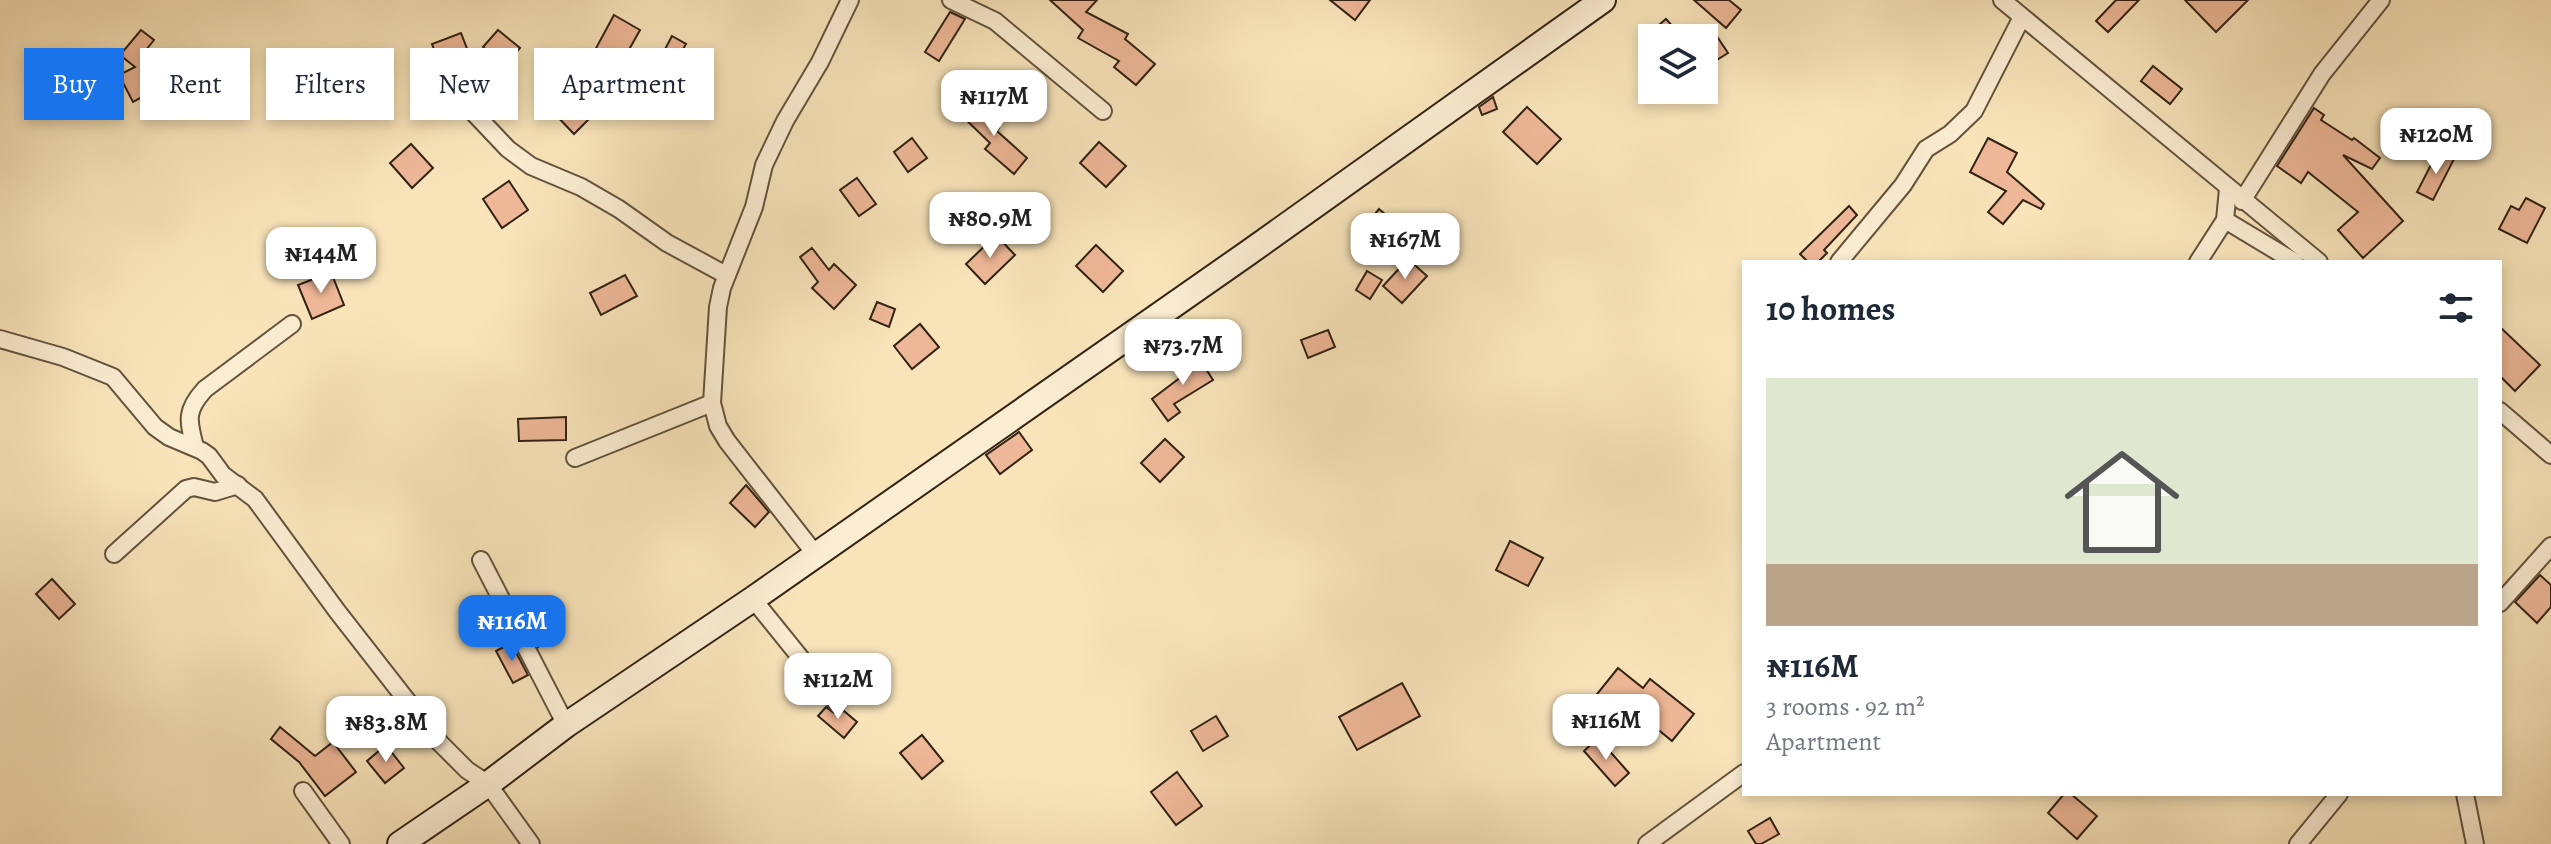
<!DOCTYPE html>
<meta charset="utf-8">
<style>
:root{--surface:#fff;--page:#f2f2f3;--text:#1f2937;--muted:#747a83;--accent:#1a73e8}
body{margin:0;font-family:Alegreya,serif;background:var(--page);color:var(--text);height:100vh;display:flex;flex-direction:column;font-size:30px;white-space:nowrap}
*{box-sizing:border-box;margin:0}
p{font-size:26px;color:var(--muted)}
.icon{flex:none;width:44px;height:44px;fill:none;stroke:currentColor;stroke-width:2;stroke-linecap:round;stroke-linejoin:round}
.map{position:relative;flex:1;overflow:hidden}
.sheet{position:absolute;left:1742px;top:260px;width:760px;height:536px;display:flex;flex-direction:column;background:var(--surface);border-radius:0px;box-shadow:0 4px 12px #0003}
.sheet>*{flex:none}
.guide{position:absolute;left:24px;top:48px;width:760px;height:72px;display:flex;gap:16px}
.buttons{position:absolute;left:1638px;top:24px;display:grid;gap:16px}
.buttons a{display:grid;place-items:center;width:80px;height:80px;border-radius:0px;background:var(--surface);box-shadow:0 4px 12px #0003;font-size:40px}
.price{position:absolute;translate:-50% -68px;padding:0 18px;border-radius:16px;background:#fff;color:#222;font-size:26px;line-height:52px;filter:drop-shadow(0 2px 4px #0008)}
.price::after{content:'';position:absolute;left:50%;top:48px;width:24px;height:18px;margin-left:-12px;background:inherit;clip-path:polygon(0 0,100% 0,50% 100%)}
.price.current{background:var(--accent);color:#fff}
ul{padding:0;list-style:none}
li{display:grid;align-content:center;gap:16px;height:424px;padding:0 24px}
li span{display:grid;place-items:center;height:248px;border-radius:0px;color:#555}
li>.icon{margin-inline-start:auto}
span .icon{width:144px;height:144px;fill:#fffc;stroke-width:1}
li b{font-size:34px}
h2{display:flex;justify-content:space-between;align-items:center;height:96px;padding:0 24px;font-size:34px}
.tag{padding:0 28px;border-radius:0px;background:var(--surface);box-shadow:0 4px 12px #0003;font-size:28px;line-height:72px}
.tag.current{background:var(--accent);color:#fff}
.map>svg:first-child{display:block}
.building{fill:#eeb797;stroke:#312214;stroke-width:2}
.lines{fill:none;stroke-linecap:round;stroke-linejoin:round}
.street-casing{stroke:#63523e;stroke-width:20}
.secondary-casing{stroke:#312214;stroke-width:28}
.street{stroke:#fbedd2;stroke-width:16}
.secondary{stroke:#fbedd2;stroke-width:24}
</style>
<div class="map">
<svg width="2551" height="844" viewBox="0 0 2551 844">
<rect width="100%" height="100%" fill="#f9e4ba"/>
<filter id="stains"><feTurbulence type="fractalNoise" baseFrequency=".0025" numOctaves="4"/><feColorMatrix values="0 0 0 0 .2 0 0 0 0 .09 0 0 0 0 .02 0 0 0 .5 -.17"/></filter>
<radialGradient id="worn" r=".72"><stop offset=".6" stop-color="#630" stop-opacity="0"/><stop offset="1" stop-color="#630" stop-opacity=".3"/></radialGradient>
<g class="building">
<path d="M 1050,0 L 1097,0 L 1086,12 L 1128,34 L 1125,39 L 1155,64 L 1136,85 L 1114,67 L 1119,61 L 1078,38 L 1083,30 Z"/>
<path d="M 1330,0 L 1370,0 L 1355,20 Z"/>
<path d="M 1694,0 L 1729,0 L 1741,10 L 1726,28 Z"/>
<path d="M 2116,0 L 2139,0 L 2108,32 L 2096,21 Z"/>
<path d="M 2185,0 L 2248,0 L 2216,32 Z"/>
<path d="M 950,12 L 965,19 L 939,61 L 925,52 Z"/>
<path d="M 614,15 L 640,30 L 621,64 L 595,50 Z"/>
<path d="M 1666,19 L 1683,38 L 1644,38 Z"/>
<path d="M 141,30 L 154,40 L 142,55 L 159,88 L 133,102 L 119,75 L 135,67 L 120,55 Z"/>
<path d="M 498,30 L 520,48 L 505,66 L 483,47 Z"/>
<path d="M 461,33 L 471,59 L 442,70 L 432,44 Z"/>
<path d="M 1716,35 L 1728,53 L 1704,68 L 1704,43 Z"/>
<path d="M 672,36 L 686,44 L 677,60 L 663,53 Z"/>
<path d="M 2153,66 L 2182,89 L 2170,104 L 2141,81 Z"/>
<path d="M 571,95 L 591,117 L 574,134 L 553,112 Z"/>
<path d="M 1493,97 L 1497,109 L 1482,115 L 1479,107 Z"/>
<path d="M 971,101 L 999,128 L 997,131 L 1027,158 L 1014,174 L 985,149 L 990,143 L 959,113 Z"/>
<path d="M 1527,107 L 1561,139 L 1537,164 L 1503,132 Z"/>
<path d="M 2314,108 L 2324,115 L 2321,120 L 2352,140 L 2354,138 L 2380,158 L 2372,169 L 2343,155 L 2403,221 L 2363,258 L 2338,230 L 2358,212 L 2308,172 L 2301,183 L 2277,166 Z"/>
<path d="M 912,138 L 927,158 L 908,172 L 894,152 Z"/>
<path d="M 1988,138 L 2017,153 L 2007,172 L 2044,204 L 2041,209 L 2023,200 L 2003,224 L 1988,212 L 2006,191 L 1970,172 Z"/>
<path d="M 1099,142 L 1126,166 L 1106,187 L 1080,163 Z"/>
<path d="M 411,144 L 433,168 L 412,188 L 390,163 Z"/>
<path d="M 2438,151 L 2454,159 L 2433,200 L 2417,192 Z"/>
<path d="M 857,178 L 876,204 L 859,216 L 840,190 Z"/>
<path d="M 509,181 L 528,210 L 502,228 L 483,199 Z"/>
<path d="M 2526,198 L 2545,208 L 2527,243 L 2499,229 L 2511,206 L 2519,210 Z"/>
<path d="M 1849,206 L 1857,215 L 1824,250 L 1827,253 L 1818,262 L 1808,262 L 1800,254 Z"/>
<path d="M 1379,209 L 1407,233 L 1410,231 L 1421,245 L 1407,256 L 1374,215 Z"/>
<path d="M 996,235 L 1015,255 L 985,284 L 966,264 Z"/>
<path d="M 1096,245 L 1123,271 L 1103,292 L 1076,266 Z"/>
<path d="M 812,248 L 829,270 L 834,264 L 856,285 L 834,309 L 812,288 L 818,282 L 800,257 Z"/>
<path d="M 1408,259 L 1427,276 L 1402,303 L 1383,286 Z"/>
<path d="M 1367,271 L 1382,280 L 1370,299 L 1356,290 Z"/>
<path d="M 331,272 L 344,305 L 312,319 L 298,285 Z"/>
<path d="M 625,275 L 637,296 L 601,315 L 590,293 Z"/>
<path d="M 877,302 L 895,309 L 889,327 L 870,319 Z"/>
<path d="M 920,324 L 939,347 L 912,369 L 894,346 Z"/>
<path d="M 2500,327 L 2540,365 L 2515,391 L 2500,376 Z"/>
<path d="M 1328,330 L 1335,347 L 1308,358 L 1301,340 Z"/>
<path d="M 1197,355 L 1213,380 L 1174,404 L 1180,412 L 1168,421 L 1152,399 L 1181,377 L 1176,369 Z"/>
<path d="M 566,417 L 566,440 L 519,441 L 518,419 Z"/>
<path d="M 1019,432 L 1032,450 L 1000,474 L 986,455 Z"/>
<path d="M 1165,439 L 1184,457 L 1160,482 L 1141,463 Z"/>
<path d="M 746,485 L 769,512 L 755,527 L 730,503 Z"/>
<path d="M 1510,541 L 1543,558 L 1528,586 L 1496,570 Z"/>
<path d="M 2540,575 L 2551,585 L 2551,607 L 2537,623 L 2515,602 Z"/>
<path d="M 52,579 L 75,604 L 59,619 L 36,594 Z"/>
<path d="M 538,601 L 561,624 L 538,647 L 523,617 Z"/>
<path d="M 511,643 L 528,675 L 513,683 L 496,651 Z"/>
<path d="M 1618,668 L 1643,688 L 1650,679 L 1694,714 L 1672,741 L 1622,700 L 1611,713 L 1593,699 Z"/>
<path d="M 1402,683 L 1420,716 L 1357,750 L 1339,717 Z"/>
<path d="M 826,707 L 834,713 L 844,711 L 857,722 L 844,738 L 818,716 Z"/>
<path d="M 1216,716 L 1228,736 L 1203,751 L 1191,731 Z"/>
<path d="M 280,727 L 315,756 L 333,742 L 356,772 L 325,796 L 299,762 L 271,739 Z"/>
<path d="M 922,735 L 943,761 L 922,779 L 900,753 Z"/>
<path d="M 1598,738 L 1629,773 L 1615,786 L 1584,751 Z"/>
<path d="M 386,745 L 404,768 L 385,783 L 367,761 Z"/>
<path d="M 1177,772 L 1202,806 L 1176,825 L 1151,792 Z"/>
<path d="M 2064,794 L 2071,794 L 2097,816 L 2077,839 L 2048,813 Z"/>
<path d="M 1770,818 L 1779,834 L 1761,844 L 1756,844 L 1748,831 Z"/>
</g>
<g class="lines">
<g class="street-casing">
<g id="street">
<path d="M 951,0 L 995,21 L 1103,111"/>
<path d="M 2002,0 L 2319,262"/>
<path d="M 471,110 L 508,149 L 531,166 L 581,187 L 619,209 L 667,243 L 726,275"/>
<path d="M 2242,201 L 2322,74 L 2381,0"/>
<path d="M 2225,220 L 2295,262"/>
<path d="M 1839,262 L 1903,185 L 1926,149 L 1950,134 L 1974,111 L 2022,17"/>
<path d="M 2198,262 L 2225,220 L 2228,189"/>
<path d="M 0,339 L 63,357 L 113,377 L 155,427 L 169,437 L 202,451 L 209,456 L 223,475 L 255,499 L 337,611 L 440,743 L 467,770 L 488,784 L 531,844"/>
<path d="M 2500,411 L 2551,455"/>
<path d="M 195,447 C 188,420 185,411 205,389 L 292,324"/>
<path d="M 575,458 L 712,403"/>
<path d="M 114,554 L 186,489 L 194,487 L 215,492 L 238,485"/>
<path d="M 816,555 L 727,441 L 718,426 L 712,403 L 718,307 L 722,288 L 754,207 L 764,165 L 785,121 L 820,62 L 850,0"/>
<path d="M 481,560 L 566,725"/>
<path d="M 753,599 L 837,703"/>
<path d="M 2500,603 L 2551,546"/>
<path d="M 303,791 L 341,844"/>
<path d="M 2465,794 L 2475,844"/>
<path d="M 1647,844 L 1744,773"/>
<path d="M 2298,844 L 2339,794"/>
</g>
</g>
<g class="secondary-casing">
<path id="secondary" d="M 400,844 L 488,784 L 566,725 L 753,599 L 1248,253 L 1603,0"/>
</g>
<use href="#street" class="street"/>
<use href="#secondary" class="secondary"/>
</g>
<rect width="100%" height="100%" filter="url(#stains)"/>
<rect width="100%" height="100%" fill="url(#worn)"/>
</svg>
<div class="buttons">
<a><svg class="icon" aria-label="layers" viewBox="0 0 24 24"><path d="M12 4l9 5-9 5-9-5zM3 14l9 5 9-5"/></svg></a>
</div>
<b class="price" style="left:994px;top:138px">₦117M</b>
<b class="price" style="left:2436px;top:176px">₦120M</b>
<b class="price" style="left:990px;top:260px">₦80.9M</b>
<b class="price" style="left:1405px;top:281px">₦167M</b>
<b class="price" style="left:321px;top:295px">₦144M</b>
<b class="price" style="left:1183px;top:387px">₦73.7M</b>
<b class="price current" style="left:512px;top:663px">₦116M</b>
<b class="price" style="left:838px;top:721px">₦112M</b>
<b class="price" style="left:1606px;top:762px">₦116M</b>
<b class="price" style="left:386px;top:764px">₦83.8M</b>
<div class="guide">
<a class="tag current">Buy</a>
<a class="tag">Rent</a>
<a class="tag">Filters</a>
<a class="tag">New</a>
<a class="tag">Apartment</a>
</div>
<section class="sheet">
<h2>10 homes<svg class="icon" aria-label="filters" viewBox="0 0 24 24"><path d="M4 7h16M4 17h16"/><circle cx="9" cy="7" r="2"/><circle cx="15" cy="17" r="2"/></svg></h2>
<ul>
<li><span style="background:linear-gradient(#dfe7d0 75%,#b9a48a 0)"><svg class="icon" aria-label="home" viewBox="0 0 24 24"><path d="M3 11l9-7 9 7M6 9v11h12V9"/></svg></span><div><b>₦116M</b><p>3 rooms · 92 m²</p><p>Apartment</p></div></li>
</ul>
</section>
</div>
